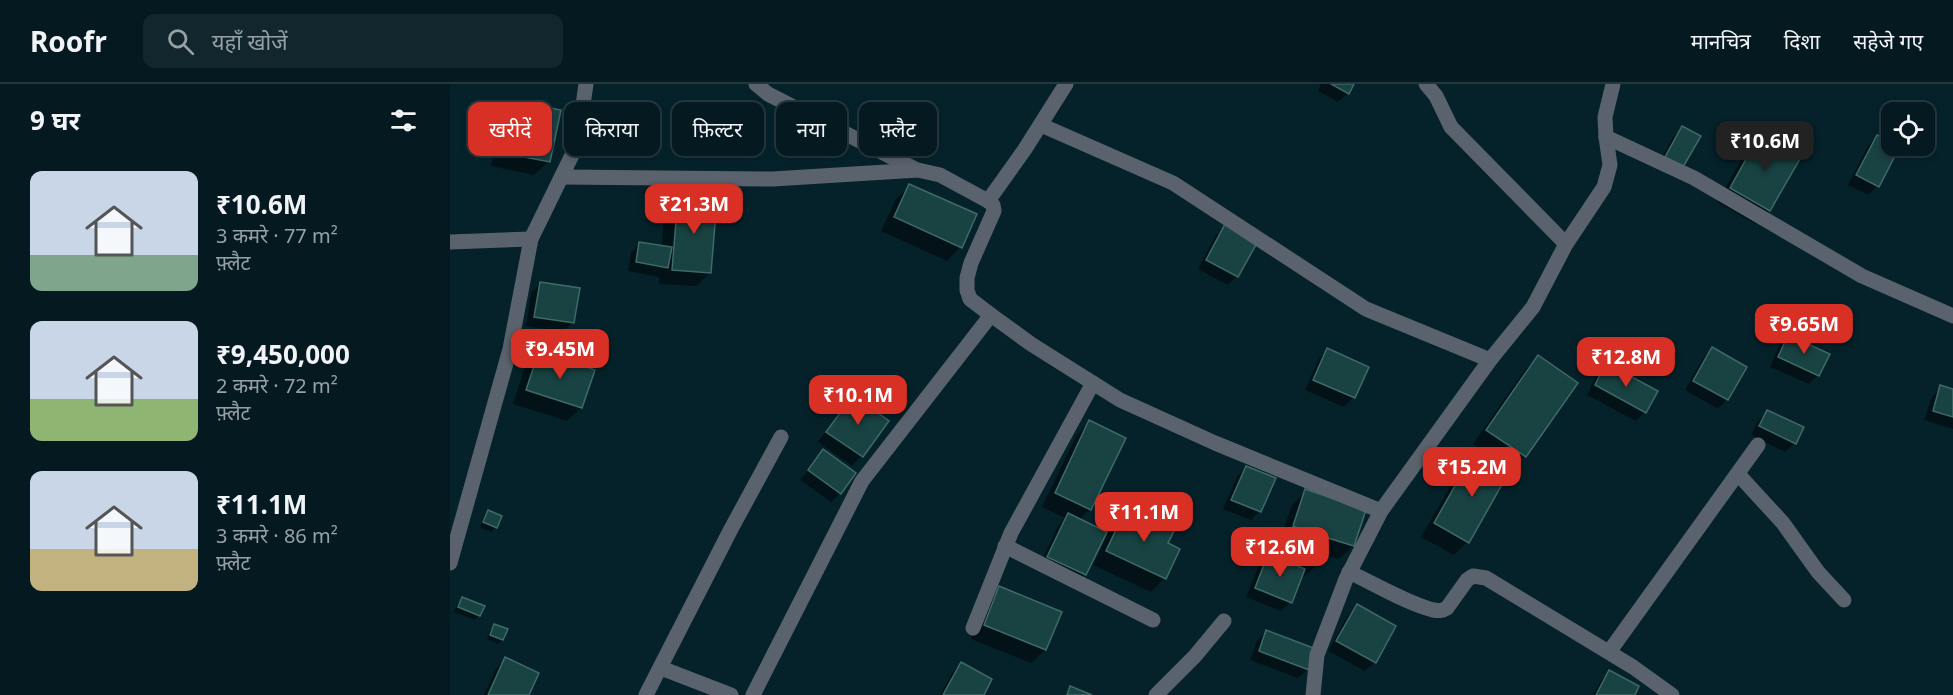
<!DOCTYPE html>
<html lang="hi">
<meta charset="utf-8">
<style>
:root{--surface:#041a20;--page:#12272d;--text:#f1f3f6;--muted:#97a1a5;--line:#25383e;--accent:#d93025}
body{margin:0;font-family:"Noto Sans","Noto Sans Devanagari",sans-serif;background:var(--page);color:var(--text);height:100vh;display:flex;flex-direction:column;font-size:22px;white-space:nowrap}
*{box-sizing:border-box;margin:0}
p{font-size:20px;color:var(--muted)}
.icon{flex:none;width:33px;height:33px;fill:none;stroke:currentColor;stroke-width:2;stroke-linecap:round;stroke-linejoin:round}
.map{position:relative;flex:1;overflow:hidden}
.panel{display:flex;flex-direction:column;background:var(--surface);width:450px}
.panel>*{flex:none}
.banner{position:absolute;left:18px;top:18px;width:570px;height:54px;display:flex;gap:12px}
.controls{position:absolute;left:1431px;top:18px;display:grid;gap:12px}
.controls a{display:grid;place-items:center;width:54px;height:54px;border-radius:12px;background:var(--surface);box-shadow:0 3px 9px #0003,0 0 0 2px var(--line);font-size:30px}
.price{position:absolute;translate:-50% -51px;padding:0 14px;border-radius:12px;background:var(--accent);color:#fff;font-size:20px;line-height:39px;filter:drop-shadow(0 2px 3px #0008)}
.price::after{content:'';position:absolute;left:50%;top:36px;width:18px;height:14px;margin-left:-9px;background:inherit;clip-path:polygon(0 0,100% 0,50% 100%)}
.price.on{background:#222;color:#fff}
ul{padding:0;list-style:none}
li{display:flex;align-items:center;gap:18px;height:150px;padding:0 30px}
li span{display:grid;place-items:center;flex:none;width:168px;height:120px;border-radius:12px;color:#555}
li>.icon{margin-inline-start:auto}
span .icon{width:72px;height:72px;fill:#fffc;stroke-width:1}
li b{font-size:26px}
h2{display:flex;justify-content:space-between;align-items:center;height:72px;padding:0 30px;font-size:26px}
.tag{padding:0 21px;border-radius:12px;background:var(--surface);box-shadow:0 3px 9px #0003,0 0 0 2px var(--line);font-size:21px;line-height:54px}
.tag.on{background:var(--accent);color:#fff}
header{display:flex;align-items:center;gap:36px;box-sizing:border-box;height:84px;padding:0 30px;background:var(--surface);border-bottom:2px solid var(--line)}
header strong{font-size:28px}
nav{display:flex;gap:33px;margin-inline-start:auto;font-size:21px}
.search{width:420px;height:54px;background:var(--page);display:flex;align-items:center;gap:15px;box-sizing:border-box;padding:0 21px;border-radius:12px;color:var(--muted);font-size:22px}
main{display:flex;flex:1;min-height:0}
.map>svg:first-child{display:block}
.shadow{fill:#0007}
.building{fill:#184342;stroke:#3f6a68;stroke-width:1.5}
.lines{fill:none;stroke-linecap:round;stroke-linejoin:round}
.street{stroke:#5a636d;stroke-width:15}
</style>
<header>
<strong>Roofr</strong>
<div class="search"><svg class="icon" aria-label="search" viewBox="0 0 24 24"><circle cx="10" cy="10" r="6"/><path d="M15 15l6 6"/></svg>यहाँ खोजें</div>
<nav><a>मानचित्र</a><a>दिशा</a><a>सहेजे गए</a></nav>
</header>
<main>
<section class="panel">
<h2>9 घर<svg class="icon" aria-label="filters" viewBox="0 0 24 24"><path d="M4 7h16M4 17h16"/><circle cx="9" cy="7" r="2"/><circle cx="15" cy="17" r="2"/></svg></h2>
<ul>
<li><span style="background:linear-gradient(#c9d6e8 70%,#7fa58c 0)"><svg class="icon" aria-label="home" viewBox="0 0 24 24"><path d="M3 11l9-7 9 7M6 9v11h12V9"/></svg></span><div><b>₹10.6M</b><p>3 कमरे · 77 m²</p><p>फ़्लैट</p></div></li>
<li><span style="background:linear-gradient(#c9d6e8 65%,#8fb573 0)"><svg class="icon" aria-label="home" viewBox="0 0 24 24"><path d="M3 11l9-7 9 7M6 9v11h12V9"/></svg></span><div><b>₹9,450,000</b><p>2 कमरे · 72 m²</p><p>फ़्लैट</p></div></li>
<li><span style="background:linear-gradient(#c9d6e8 65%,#c2b280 0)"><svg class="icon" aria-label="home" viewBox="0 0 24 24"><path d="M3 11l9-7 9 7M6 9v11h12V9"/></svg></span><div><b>₹11.1M</b><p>3 कमरे · 86 m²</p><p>फ़्लैट</p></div></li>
</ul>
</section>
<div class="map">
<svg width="1503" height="611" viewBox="0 0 1503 611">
<rect width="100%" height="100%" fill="#05222b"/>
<g class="shadow">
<path d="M 871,0 L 902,0 L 898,9 L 888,18 L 868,7 Z"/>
<path d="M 65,18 L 109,27 L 98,78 L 84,91 L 41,82 L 51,32 Z"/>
<path d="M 1233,44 L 1249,53 L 1207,83 L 1223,53 Z"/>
<path d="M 1311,52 L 1319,126 L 1305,140 L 1267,118 L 1297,66 Z"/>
<path d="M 1427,52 L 1442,62 L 1448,63 L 1427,102 L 1418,111 L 1398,101 L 1418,62 Z"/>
<path d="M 460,102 L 510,163 L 497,177 L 431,147 L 446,115 Z"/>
<path d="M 228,115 L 260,189 L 246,202 L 209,200 L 209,193 L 178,187 L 181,169 L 190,159 L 212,163 L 214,129 Z"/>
<path d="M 775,142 L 787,192 L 778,201 L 748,185 L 766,151 Z"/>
<path d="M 91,199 L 122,239 L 113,248 L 76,242 L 81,209 Z"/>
<path d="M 1339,253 L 1368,291 L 1359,300 L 1320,283 L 1329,262 Z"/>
<path d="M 1263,265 L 1277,315 L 1268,325 L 1235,306 L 1253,274 Z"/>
<path d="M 877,266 L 917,284 L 903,314 L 894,323 L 855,306 L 868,276 Z"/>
<path d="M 89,269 L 143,287 L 131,324 L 117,337 L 63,320 L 75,282 Z"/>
<path d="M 1088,273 L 1126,299 L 1075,372 L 1061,386 L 1023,360 L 1074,287 Z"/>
<path d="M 1156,281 L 1195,328 L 1186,337 L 1137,311 L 1147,290 Z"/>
<path d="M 1491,303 L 1503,307 L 1503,345 L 1474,336 L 1482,313 Z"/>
<path d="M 403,313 L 437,337 L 411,372 L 402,382 L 368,358 L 394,322 Z"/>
<path d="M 1317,328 L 1345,359 L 1335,368 L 1301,351 L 1308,337 Z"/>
<path d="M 640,338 L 674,354 L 640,425 L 629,436 L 635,490 L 625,500 L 589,482 L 609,440 L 615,434 L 592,423 L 626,352 Z"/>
<path d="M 374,367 L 390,409 L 381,418 L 350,396 Z"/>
<path d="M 1024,370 L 1017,458 L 1004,471 L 971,453 L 1011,384 Z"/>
<path d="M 796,383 L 810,427 L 801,436 L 773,425 L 787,393 Z"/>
<path d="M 856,407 L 903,462 L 889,475 L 872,470 L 869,479 L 855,492 L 851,491 L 840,518 L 831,527 L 796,513 L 809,481 L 818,472 L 827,475 L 833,457 L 830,456 L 842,421 Z"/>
<path d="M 677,424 L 716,460 L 715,494 L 701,508 L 643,481 L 663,438 Z"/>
<path d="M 39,428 L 46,443 L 41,448 L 30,443 L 34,432 Z"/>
<path d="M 550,504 L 610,529 L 595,566 L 581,579 L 521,555 L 536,518 Z"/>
<path d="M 12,515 L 29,531 L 25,536 L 4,528 L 8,519 Z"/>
<path d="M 907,522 L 925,578 L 915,587 L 878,567 L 898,531 Z"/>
<path d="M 45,542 L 56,546 L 52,556 L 48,560 L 37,555 L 40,546 Z"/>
<path d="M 816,548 L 858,585 L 848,594 L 800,576 L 807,557 Z"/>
<path d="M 55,575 L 77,611 L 34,611 L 46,585 Z"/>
<path d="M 511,580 L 532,611 L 490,611 L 502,589 Z"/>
<path d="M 1159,588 L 1183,611 L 1143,611 L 1150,598 Z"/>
</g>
<g class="building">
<path d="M 881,0 L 904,0 L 899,10 Z"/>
<path d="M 64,17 L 111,26 L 100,78 L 53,69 Z"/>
<path d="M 1232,42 L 1251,52 L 1233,83 L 1215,73 Z"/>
<path d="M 1310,50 L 1351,73 L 1320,127 L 1280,104 Z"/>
<path d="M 1427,51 L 1442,58 L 1442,62 L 1450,62 L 1429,103 L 1406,91 Z"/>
<path d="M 459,100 L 527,130 L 512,164 L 444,133 Z"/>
<path d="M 228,113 L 267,116 L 261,189 L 222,186 Z"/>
<path d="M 775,140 L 808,157 L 788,193 L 756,176 Z"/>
<path d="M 189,158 L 222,163 L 218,184 L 186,178 Z"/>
<path d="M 90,198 L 130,204 L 124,239 L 84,233 Z"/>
<path d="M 1338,251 L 1380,270 L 1369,292 L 1328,273 Z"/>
<path d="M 1262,263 L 1297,283 L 1278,316 L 1243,297 Z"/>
<path d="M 877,264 L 919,283 L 905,314 L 863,296 Z"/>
<path d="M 89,267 L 145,286 L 132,324 L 76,306 Z"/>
<path d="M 1088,271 L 1128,299 L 1076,373 L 1036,346 Z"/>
<path d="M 1156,279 L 1208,307 L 1196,329 L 1145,301 Z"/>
<path d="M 1490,301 L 1503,305 L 1503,333 L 1483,327 Z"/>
<path d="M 403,311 L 439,337 L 413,373 L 376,348 Z"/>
<path d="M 1317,326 L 1354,343 L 1346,360 L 1309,342 Z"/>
<path d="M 639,336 L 676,354 L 641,426 L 605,409 Z"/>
<path d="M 373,365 L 406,389 L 391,410 L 358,386 Z"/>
<path d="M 1024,368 L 1059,388 L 1019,459 L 984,439 Z"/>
<path d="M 796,382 L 826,394 L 811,428 L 781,416 Z"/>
<path d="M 855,405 L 916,426 L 904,462 L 878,454 L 870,479 L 837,469 L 846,443 L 843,442 Z"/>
<path d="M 677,422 L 725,445 L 718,459 L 730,465 L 716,495 L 656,467 Z"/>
<path d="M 38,426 L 52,432 L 47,444 L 33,438 Z"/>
<path d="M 618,429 L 657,448 L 636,491 L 597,473 Z"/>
<path d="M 818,470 L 855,485 L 842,519 L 805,504 Z"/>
<path d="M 549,502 L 612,528 L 596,566 L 534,541 Z"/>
<path d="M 12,513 L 35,522 L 30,532 L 8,523 Z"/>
<path d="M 907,520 L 946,542 L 926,579 L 886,557 Z"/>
<path d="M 44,540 L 58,545 L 53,556 L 40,551 Z"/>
<path d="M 816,546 L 866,565 L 859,586 L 809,567 Z"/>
<path d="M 55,573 L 89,589 L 79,611 L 38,611 Z"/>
<path d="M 511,578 L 542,595 L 534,611 L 493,611 Z"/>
<path d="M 1159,586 L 1189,602 L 1185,611 L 1146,611 Z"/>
<path d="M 620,602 L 642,611 L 617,611 Z"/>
</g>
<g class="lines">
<g class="street">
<path d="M 306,0 L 318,10 L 465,85"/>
<path d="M 976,0 L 986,12 L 1001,43 L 1116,160"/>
<path d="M 591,41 L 723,99 L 916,225 L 1040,276"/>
<path d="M 1156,53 L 1244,94 L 1412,192 L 1503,232"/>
<path d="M 112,93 L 323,95 L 468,86 L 490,91 L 538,117 L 543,121 L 544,127 L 521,179 L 517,194 L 517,206 L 520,215 L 541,231 L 581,260 L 670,316 L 765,359 L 931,427"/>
<path d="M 538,117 L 575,65 L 616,0"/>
<path d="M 0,158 L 81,155"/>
<path d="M 1288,390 L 1333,439 L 1368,488 L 1394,516"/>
<path d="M 555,462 L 703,536"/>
<path d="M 0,479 L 60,265 L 81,155 L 124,67 L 130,42 L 136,0"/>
<path d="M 899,488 C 925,500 956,519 983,526 C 989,527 992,527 997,524 L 1017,496 L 1023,492 L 1036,494 L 1183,583 L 1222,611"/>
<path d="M 523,544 L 561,449 L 643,299"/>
<path d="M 1159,568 L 1308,361"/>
<path d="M 211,584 L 281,611"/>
<path d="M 196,611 L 281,445 L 331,353"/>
<path d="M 303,611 L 412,397 L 541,231"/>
<path d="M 706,611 L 745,572 L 774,537"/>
<path d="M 863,611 L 867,571 L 896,495 L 931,427 L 1040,276 L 1083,223 L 1116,160 L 1154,103 L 1160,81 L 1156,53 L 1155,33 L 1163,0"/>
</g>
</g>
</svg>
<div class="controls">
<a><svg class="icon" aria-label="locate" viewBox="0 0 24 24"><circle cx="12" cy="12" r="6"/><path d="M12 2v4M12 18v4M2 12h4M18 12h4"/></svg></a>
</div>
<b class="price on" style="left:1315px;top:88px">₹10.6M</b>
<b class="price" style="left:244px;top:151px">₹21.3M</b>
<b class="price" style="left:1354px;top:271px">₹9.65M</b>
<b class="price" style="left:110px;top:296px">₹9.45M</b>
<b class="price" style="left:1176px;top:304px">₹12.8M</b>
<b class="price" style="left:408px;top:342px">₹10.1M</b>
<b class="price" style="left:1022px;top:414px">₹15.2M</b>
<b class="price" style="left:694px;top:459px">₹11.1M</b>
<b class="price" style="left:830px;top:494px">₹12.6M</b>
<div class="banner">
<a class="tag on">खरीदें</a>
<a class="tag">किराया</a>
<a class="tag">फ़िल्टर</a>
<a class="tag">नया</a>
<a class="tag">फ़्लैट</a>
</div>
</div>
</main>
